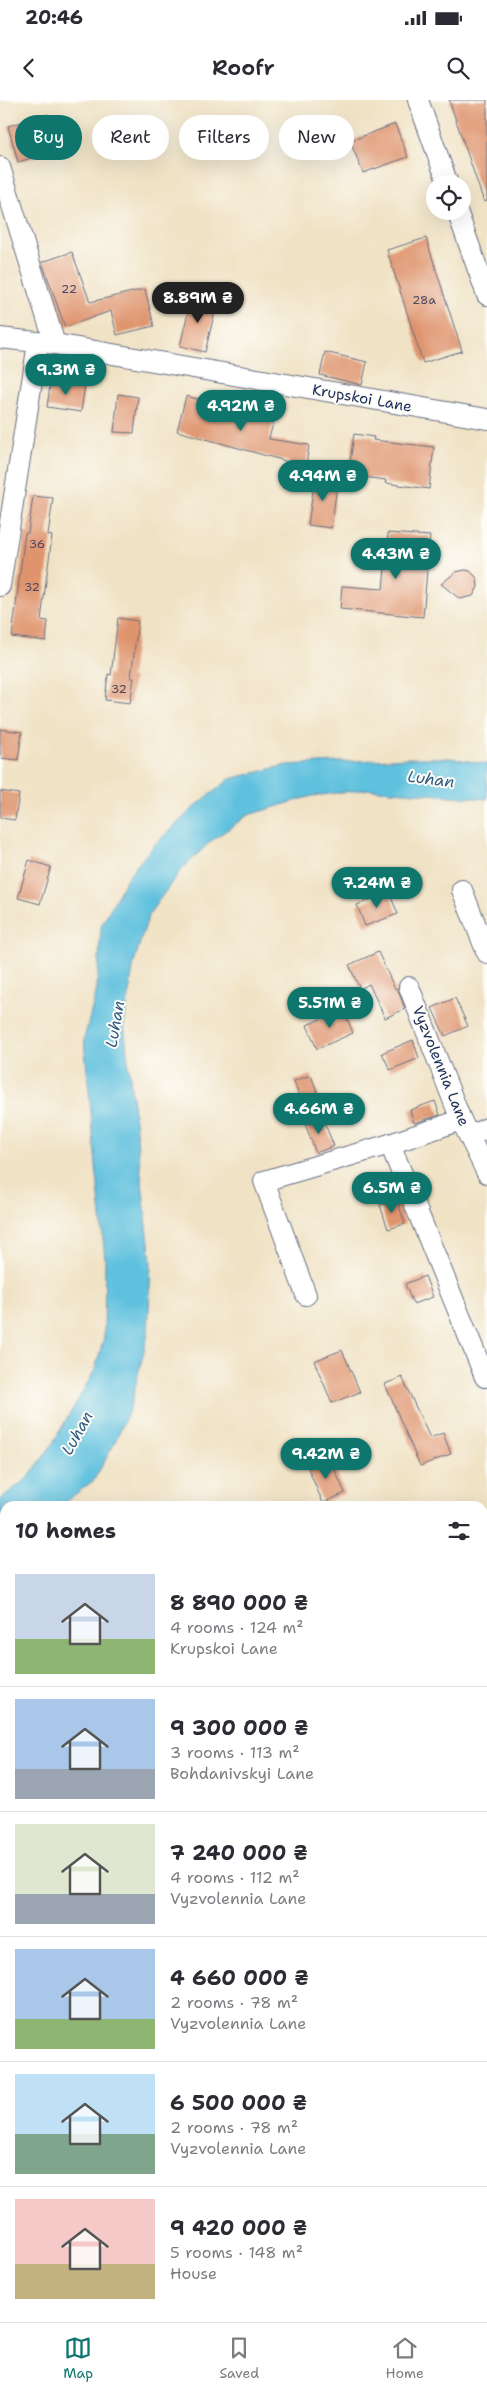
<!DOCTYPE html>
<meta charset="utf-8">
<style>
:root{--surface:#fff;--page:#f2f2f3;--text:#2b2b33;--muted:#7c7c81;--line:#e1e1e2;--accent:#0f766e}
body{margin:0;font-family:"Shantell Sans",sans-serif;background:var(--page);color:var(--text);height:100vh;display:flex;flex-direction:column;font-size:19px;white-space:nowrap}
*{box-sizing:border-box;margin:0}
p{font-size:16px;color:var(--muted)}
.icon{flex:none;width:28px;height:28px;fill:none;stroke:currentColor;stroke-width:2;stroke-linecap:round;stroke-linejoin:round}
.map{position:relative;flex:1;overflow:hidden}
.details{position:absolute;left:0px;top:1401px;width:488px;height:821px;display:flex;flex-direction:column;background:var(--surface);border-radius:15px 15px 0 0;box-shadow:0 5px 20px #0002}
.details>*{flex:none}
.guide{position:absolute;left:15px;top:15px;width:458px;height:45px;display:flex;gap:10px}
.controls{position:absolute;left:426px;top:75px;display:grid;gap:10px}
.controls a{display:grid;place-items:center;width:45px;height:45px;border-radius:50%;background:var(--surface);box-shadow:0 5px 20px #0002;font-size:25px}
.price{position:absolute;translate:-50% -42px;padding:0 11px;border-radius:18px;background:var(--accent);color:#fff;font-size:16px;line-height:32px;filter:drop-shadow(0 1px 2px #0008)}
.price::after{content:'';position:absolute;left:50%;top:30px;width:15px;height:11px;margin-left:-8px;background:inherit;clip-path:polygon(0 0,100% 0,50% 100%)}
.price.active{background:#222;color:#fff}
ul{padding:0;list-style:none}
li{display:flex;align-items:center;gap:15px;height:125px;padding:0 15px}
li+li{border-top:1px solid var(--line)}
li span{display:grid;place-items:center;flex:none;width:140px;height:100px;border-radius:0px;color:#555}
li>.icon{margin-inline-start:auto}
span .icon{width:60px;height:60px;fill:#fffc;stroke-width:1}
li b{font-size:21px}
h2{display:flex;justify-content:space-between;align-items:center;height:60px;padding:0 15px;font-size:21px}
.tag{padding:0 18px;border-radius:22px;background:var(--surface);box-shadow:0 5px 20px #0002;font-size:18px;line-height:45px}
.tag.active{background:var(--accent);color:#fff}
.status{display:flex;justify-content:space-between;align-items:center;height:35px;padding:0 25px;background:var(--surface);direction:ltr}
.status svg{height:14px;fill:currentColor}
header{display:flex;justify-content:space-between;align-items:center;height:65px;padding:0 15px;background:var(--surface);font-size:22px;font-weight:600}
.dock{display:flex;justify-content:space-around;align-items:center;height:70px;border-top:1px solid var(--line);background:var(--surface);font-size:14px;color:var(--muted)}
.dock a{display:grid;justify-items:center;gap:2px}
.dock .active{color:var(--accent)}
.map>svg:first-child{display:block}
.water{fill:#60c1de;stroke:#3e789e}
.building{fill:#df946e}
.lines{fill:none;stroke-linecap:round;stroke-linejoin:round}
.street-casing{stroke:#666e82;stroke-width:22}
.secondary-casing{stroke:#666e82;stroke-width:29}
.street{stroke:#fff;stroke-width:20}
.secondary{stroke:#fff;stroke-width:28}
.labels{text-anchor:middle;dominant-baseline:central;stroke-width:4;stroke-linejoin:round;paint-order:stroke}
.number-label{font-size:12px;fill:#4c4862}
.street-label{font-size:15px;fill:#1b2f5e;stroke:#fdfcf7}
.water-label{font-size:16px;font-style:italic;fill:#305b84;stroke:#fdfcf7}
</style>
<div class="status"><b>20:46</b><svg viewBox="0 0 49 12"><path d="M0 12V9h3v3zM5 12V6h3v6zM10 12V3h3v9zM15 12V0h3v12zM26 1h20v11H26zM47 4h2v5h-2z"/></svg></div>
<header><svg class="icon" aria-label="back" viewBox="0 0 24 24"><path d="M15 5l-7 7 7 7"/></svg>Roofr<svg class="icon" aria-label="search" viewBox="0 0 24 24"><circle cx="10" cy="10" r="6"/><path d="M15 15l6 6"/></svg></header>
<div class="map">
<svg width="487" height="2222" viewBox="0 0 487 2222">
<rect width="100%" height="100%" fill="#fdfcf7"/>
<filter id="ink" filterUnits="userSpaceOnUse"><feTurbulence type="fractalNoise" baseFrequency=".02" numOctaves="2"/><feDisplacementMap in="SourceGraphic" scale="10" xChannelSelector="R" yChannelSelector="G"/><feConvolveMatrix kernelMatrix="1 2 1 2 8 2 1 2 1" color-interpolation-filters="sRGB"/></filter>
<filter id="wash" filterUnits="userSpaceOnUse"><feTurbulence type="fractalNoise" baseFrequency=".0096" numOctaves="4" result="noise"/><feDisplacementMap in="SourceGraphic" scale="20" xChannelSelector="R" yChannelSelector="G"/><feGaussianBlur stdDeviation="1.12" result="paint"/><feColorMatrix in="noise" values="0 0 0 0 0 0 0 0 0 0 0 0 0 0 0 0 0 1.4 0 .05"/><feComposite in="paint" operator="in"/></filter>
<g filter="url(#wash)">
<rect width="100%" height="100%" fill="#f0e2c4"/>
<path class="water" d="M 408,658 L 450,658 L 487,664 L 487,699 L 369,689 L 312,696 L 248,715 L 211,741 L 180,771 L 149,814 L 134,862 L 124,925 L 151,1161 L 148,1234 L 130,1308 L 113,1346 L 94,1380 L 60,1406 L 5,1406 L 5,1439 L 0,1441 L 0,1399 L 29,1377 L 51,1346 L 95,1270 L 104,1237 L 105,1160 L 84,939 L 97,889 L 101,826 L 128,776 L 154,745 L 198,704 L 230,679 L 287,665 Z"/>
<g id="blocks">
<g class="building">
<path d="M 449,0 L 487,0 L 487,101 L 484,102 Z"/>
<path d="M 48,14 L 59,50 L 18,62 L 8,26 Z"/>
<path d="M 395,24 L 408,57 L 363,73 L 350,41 Z"/>
<path d="M 426,138 L 462,251 L 423,263 L 387,150 Z"/>
<path d="M 72,152 L 90,202 L 145,189 L 154,226 L 117,235 L 111,211 L 65,227 L 42,162 Z"/>
<path d="M 192,196 L 217,203 L 205,252 L 180,246 Z"/>
<path d="M 325,252 L 367,262 L 362,285 L 320,275 Z"/>
<path d="M 51,279 L 85,284 L 81,312 L 47,307 Z"/>
<path d="M 118,294 L 138,297 L 134,333 L 114,332 Z"/>
<path d="M 186,296 L 220,305 L 221,302 L 238,307 L 237,309 L 274,319 L 269,339 L 309,345 L 304,379 L 287,377 L 289,362 L 177,331 Z"/>
<path d="M 354,334 L 374,337 L 373,340 L 434,347 L 429,389 L 385,383 L 386,380 L 348,375 Z"/>
<path d="M 315,377 L 338,380 L 331,428 L 308,425 Z"/>
<path d="M 33,396 L 53,398 L 48,435 L 52,436 L 41,520 L 48,521 L 46,541 L 12,537 L 25,433 L 28,433 Z"/>
<path d="M 388,433 L 430,436 L 423,517 L 340,509 L 342,486 L 383,489 Z"/>
<path d="M 465,470 L 470,471 L 477,478 L 478,487 L 473,496 L 460,499 L 441,484 L 456,472 Z"/>
<path d="M 118,518 L 138,521 L 131,578 L 134,578 L 130,603 L 105,600 L 108,574 L 111,575 Z"/>
<path d="M 0,629 L 22,632 L 18,660 L 0,658 Z"/>
<path d="M 0,691 L 19,694 L 15,720 L 0,718 Z"/>
<path d="M 29,760 L 51,767 L 40,804 L 18,798 Z"/>
<path d="M 389,792 L 398,814 L 365,826 L 357,805 Z"/>
<path d="M 378,852 L 395,889 L 397,888 L 405,909 L 385,918 L 369,884 L 360,889 L 349,865 Z"/>
<path d="M 455,898 L 468,926 L 445,936 L 432,908 Z"/>
<path d="M 343,909 L 353,933 L 317,949 L 307,925 Z"/>
<path d="M 413,940 L 419,958 L 390,970 L 382,953 Z"/>
<path d="M 311,975 L 319,997 L 302,1003 L 294,981 Z"/>
<path d="M 435,1001 L 440,1015 L 414,1023 L 410,1010 Z"/>
<path d="M 322,1017 L 334,1046 L 316,1053 L 305,1024 Z"/>
<path d="M 397,1100 L 405,1124 L 388,1129 L 380,1105 Z"/>
<path d="M 425,1176 L 433,1197 L 413,1204 L 405,1184 Z"/>
<path d="M 342,1250 L 360,1292 L 332,1303 L 314,1261 Z"/>
<path d="M 402,1277 L 430,1338 L 443,1333 L 451,1354 L 420,1366 L 385,1284 Z"/>
<path d="M 329,1357 L 345,1393 L 323,1403 L 307,1366 Z"/>
</g>
</g>
</g>
<g filter="url(#ink)">
<use href="#blocks" fill-opacity="0" stroke="#666e82" stroke-width="1"/>
<g class="lines">
<g class="street-casing">
<g id="street">
<path d="M 418,0 L 448,84"/>
<path d="M 0,67 L 55,244"/>
<path d="M 457,111 L 487,195"/>
<path d="M 0,238 L 55,244 L 487,319"/>
<path d="M 0,486 L 38,243"/>
<path d="M 462,790 L 487,853"/>
<path d="M 409,887 L 461,1020 L 487,1073"/>
<path d="M 470,1036 L 487,1028"/>
<path d="M 390,1044 L 485,1277"/>
<path d="M 306,1195 L 264,1081 L 390,1044 L 461,1020"/>
<path d="M 0,1743 L 5,1758"/>
<path d="M 482,1918 L 487,1929"/>
<path d="M 238,2218 L 240,2222"/>
</g>
</g>
<g class="secondary-casing">
<g id="secondary">
<path d="M 482,1654 L 487,1652"/>
<path d="M 0,1872 L 5,1870"/>
</g>
</g>
<use href="#street" class="street"/>
<use href="#secondary" class="secondary"/>
</g>
</g>
<g class="labels">
<g class="number-label">
<text x="69" y="189">22</text>
<text x="424" y="200">28а</text>
<text x="37" y="444">36</text>
<text x="32" y="487">32</text>
<text x="119" y="589">32</text>
</g>
<g class="street-label">
<text transform="translate(362 298) rotate(10)">Krupskoi Lane</text>
<text transform="translate(441 966) rotate(68)">Vyzvolennia Lane</text>
</g>
<g class="water-label">
<text transform="translate(431 679) rotate(7)">Luhan</text>
<text transform="translate(115 924) rotate(-80)">Luhan</text>
<text transform="translate(77 1333) rotate(-61)">Luhan</text>
</g>
</g>
</svg>
<div class="controls">
<a><svg class="icon" aria-label="locate" viewBox="0 0 24 24"><circle cx="12" cy="12" r="6"/><path d="M12 2v4M12 18v4M2 12h4M18 12h4"/></svg></a>
</div>
<b class="price active" style="left:198px;top:224px">8.89M ₴</b>
<b class="price" style="left:66px;top:296px">9.3M ₴</b>
<b class="price" style="left:241px;top:332px">4.92M ₴</b>
<b class="price" style="left:323px;top:402px">4.94M ₴</b>
<b class="price" style="left:396px;top:480px">4.43M ₴</b>
<b class="price" style="left:377px;top:809px">7.24M ₴</b>
<b class="price" style="left:330px;top:929px">5.51M ₴</b>
<b class="price" style="left:319px;top:1035px">4.66M ₴</b>
<b class="price" style="left:392px;top:1114px">6.5M ₴</b>
<b class="price" style="left:326px;top:1380px">9.42M ₴</b>
<div class="guide">
<a class="tag active">Buy</a>
<a class="tag">Rent</a>
<a class="tag">Filters</a>
<a class="tag">New</a>
</div>
<section class="details">
<h2>10 homes<svg class="icon" aria-label="filters" viewBox="0 0 24 24"><path d="M4 7h16M4 17h16"/><circle cx="9" cy="7" r="2"/><circle cx="15" cy="17" r="2"/></svg></h2>
<ul>
<li><span style="background:linear-gradient(#c9d6e8 65%,#8fb573 0)"><svg class="icon" aria-label="home" viewBox="0 0 24 24"><path d="M3 11l9-7 9 7M6 9v11h12V9"/></svg></span><div><b>8 890 000 ₴</b><p>4 rooms · 124 m²</p><p>Krupskoi Lane</p></div></li>
<li><span style="background:linear-gradient(#a9c7e8 70%,#9aa5b1 0)"><svg class="icon" aria-label="home" viewBox="0 0 24 24"><path d="M3 11l9-7 9 7M6 9v11h12V9"/></svg></span><div><b>9 300 000 ₴</b><p>3 rooms · 113 m²</p><p>Bohdanivskyi Lane</p></div></li>
<li><span style="background:linear-gradient(#dfe7d0 70%,#9aa5b1 0)"><svg class="icon" aria-label="home" viewBox="0 0 24 24"><path d="M3 11l9-7 9 7M6 9v11h12V9"/></svg></span><div><b>7 240 000 ₴</b><p>4 rooms · 112 m²</p><p>Vyzvolennia Lane</p></div></li>
<li><span style="background:linear-gradient(#a9c7e8 70%,#8fb573 0)"><svg class="icon" aria-label="home" viewBox="0 0 24 24"><path d="M3 11l9-7 9 7M6 9v11h12V9"/></svg></span><div><b>4 660 000 ₴</b><p>2 rooms · 78 m²</p><p>Vyzvolennia Lane</p></div></li>
<li><span style="background:linear-gradient(#bfe0f5 60%,#7fa58c 0)"><svg class="icon" aria-label="home" viewBox="0 0 24 24"><path d="M3 11l9-7 9 7M6 9v11h12V9"/></svg></span><div><b>6 500 000 ₴</b><p>2 rooms · 78 m²</p><p>Vyzvolennia Lane</p></div></li>
<li><span style="background:linear-gradient(#f6c9c9 65%,#c2b280 0)"><svg class="icon" aria-label="home" viewBox="0 0 24 24"><path d="M3 11l9-7 9 7M6 9v11h12V9"/></svg></span><div><b>9 420 000 ₴</b><p>5 rooms · 148 m²</p><p>House</p></div></li>
</ul>
</section>
</div>
<nav class="dock">
<a class="active"><svg class="icon" aria-label="map" viewBox="0 0 24 24"><path d="M3 6l6-2 6 2 6-2v14l-6 2-6-2-6 2zM9 4v14M15 6v14"/></svg>Map</a>
<a><svg class="icon" aria-label="saved" viewBox="0 0 24 24"><path d="M7 4h10v16l-5-4-5 4z"/></svg>Saved</a>
<a><svg class="icon" aria-label="home" viewBox="0 0 24 24"><path d="M3 11l9-7 9 7M6 9v11h12V9"/></svg>Home</a>
</nav>
